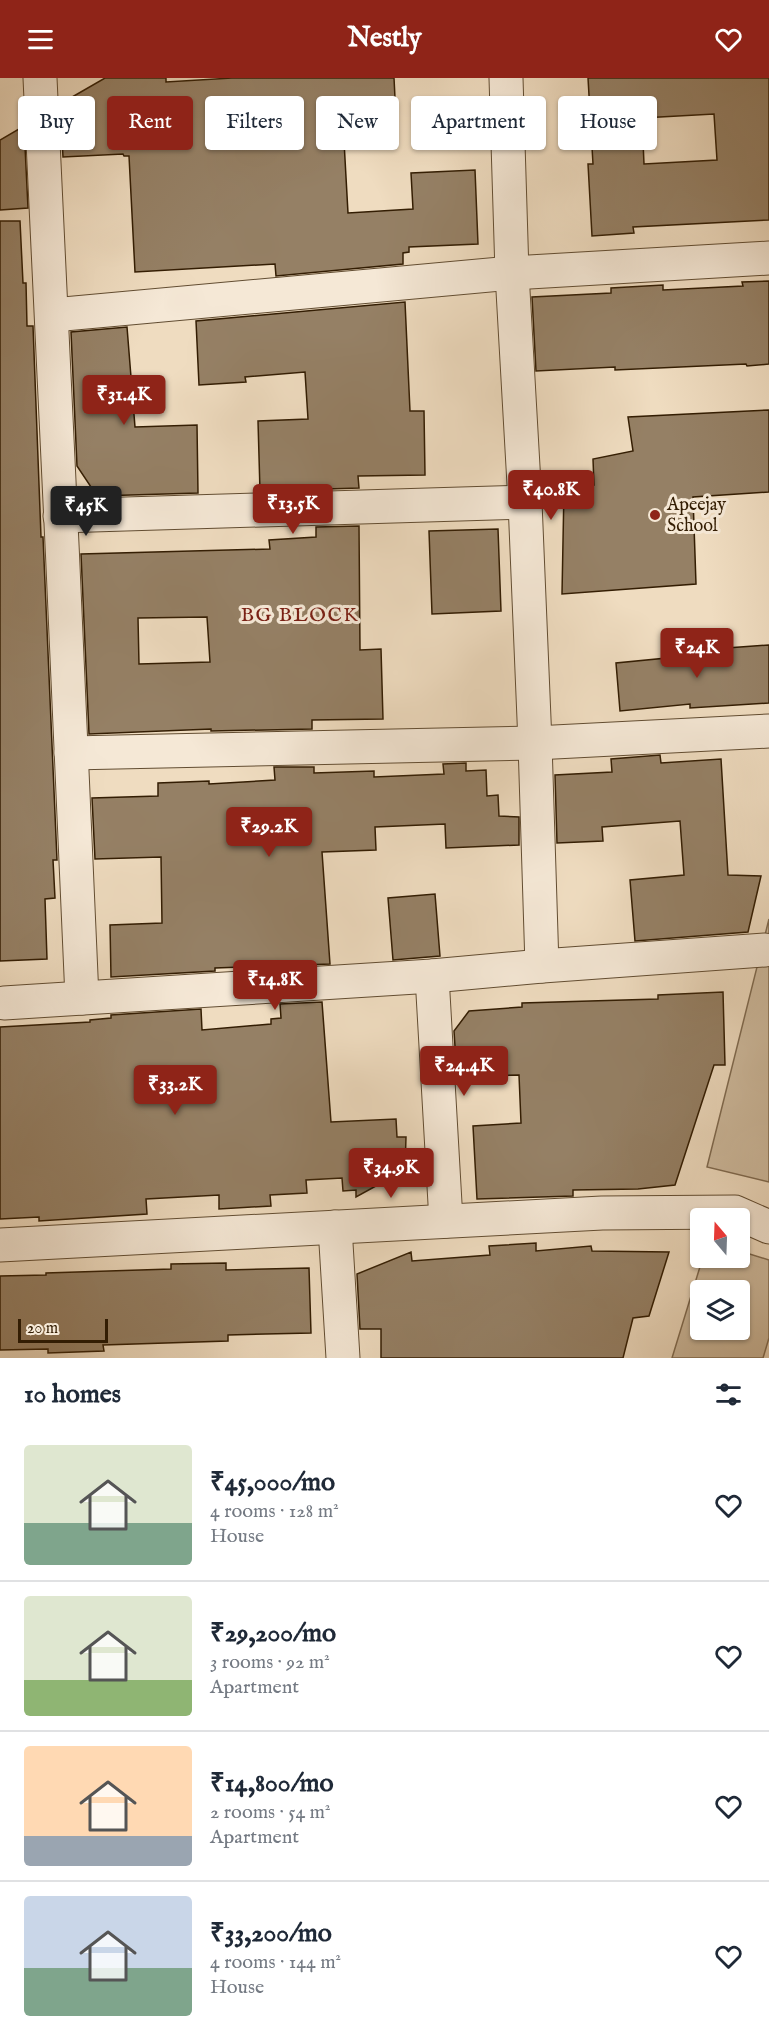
<!DOCTYPE html>
<meta charset="utf-8">
<style>
:root{--surface:#fff;--page:#f2f2f3;--text:#1f2937;--muted:#747a83;--line:#e0e1e3;--accent:#8f2418}
body{margin:0;font-family:"IM FELL English",serif;background:var(--page);color:var(--text);height:100vh;display:flex;flex-direction:column;font-size:22px;white-space:nowrap}
*{box-sizing:border-box;margin:0}
p{font-size:20px;color:var(--muted)}
.icon{flex:none;width:33px;height:33px;fill:none;stroke:currentColor;stroke-width:2;stroke-linecap:round;stroke-linejoin:round}
.map{position:relative;height:1280px;overflow:hidden}
.drawer{display:flex;flex-direction:column;background:var(--surface);flex:1}
.drawer>*{flex:none}
.hud{position:absolute;left:18px;top:18px;width:734px;height:54px;display:flex;gap:12px}
.needle{width:39px;rotate:341deg}
.controls{position:absolute;left:690px;top:1130px;display:grid;gap:12px}
.controls a{display:grid;place-items:center;width:60px;height:60px;border-radius:6px;background:var(--surface);box-shadow:0 2px 4px #0004;font-size:30px}
.scale{position:absolute;left:18px;bottom:15px;width:90px;box-sizing:border-box;padding-left:6px;border:3px solid #331d03;border-top:0;font-size:16px;line-height:21px;white-space:nowrap;color:#331d03;-webkit-text-stroke:4px #f5e8d6;paint-order:stroke}
.price{position:absolute;translate:-50% -51px;padding:0 14px;border-radius:6px;background:var(--accent);color:#fff;font-size:20px;line-height:39px;filter:drop-shadow(0 2px 3px #0008)}
.price::after{content:'';position:absolute;left:50%;top:36px;width:18px;height:14px;margin-left:-9px;background:inherit;clip-path:polygon(0 0,100% 0,50% 100%)}
.price.selected{background:#222;color:#fff}
ul{padding:0;list-style:none}
li{display:flex;align-items:center;gap:18px;height:150px;padding:0 24px}
li+li{border-top:2px solid var(--line)}
li span{display:grid;place-items:center;flex:none;width:168px;height:120px;border-radius:6px;color:#555}
li>.icon{margin-inline-start:auto}
span .icon{width:72px;height:72px;fill:#fffc;stroke-width:1}
li b{font-size:26px}
h2{display:flex;justify-content:space-between;align-items:center;height:72px;padding:0 24px;font-size:26px}
.tag{padding:0 21px;border-radius:6px;background:var(--surface);box-shadow:0 2px 4px #0004;font-size:21px;line-height:54px}
.tag.selected{background:var(--accent);color:#fff}
header{display:flex;justify-content:space-between;align-items:center;height:78px;padding:0 24px;background:var(--accent);color:#fff;font-size:27px;font-weight:800}
.map>svg:first-child{display:block}
.green{fill:#cfbca0;stroke:#816c52;stroke-width:1.5;fill-rule:evenodd}
.building{fill:#958065;stroke:#331d03;stroke-width:1.5;fill-rule:evenodd}
.lines{fill:none;stroke-linecap:round;stroke-linejoin:round}
.minor-casing{stroke:#624d32;stroke-width:35}
.minor{stroke:#f5e8d6;stroke-width:33}
.poi-dot{fill:#8f2418;stroke:#f5e8d6;stroke-width:2}
.labels{text-anchor:middle;dominant-baseline:central;stroke-width:6;stroke-linejoin:round;paint-order:stroke}
.poi-label{font-size:18px;fill:#331d03;stroke:#f5e8d6;text-anchor:start}
.neighbourhood-label{font-size:20px;letter-spacing:1.5px;fill:#7a1f14;stroke:#f5e8d6}
</style>
<header><svg class="icon" aria-label="menu" viewBox="0 0 24 24"><path d="M4 6h16M4 12h16M4 18h16"/></svg>Nestly<svg class="icon" aria-label="heart" viewBox="0 0 24 24"><path d="M12 20l-8-8c-3-5 5-10 8-4 3-6 11-1 8 4z"/></svg></header>
<div class="map">
<svg width="769" height="1280" viewBox="0 0 769 1280">
<rect width="100%" height="100%" fill="#efdcc0"/>
<filter id="stains"><feTurbulence type="fractalNoise" baseFrequency=".00333" numOctaves="4"/><feColorMatrix values="0 0 0 0 .2 0 0 0 0 .09 0 0 0 0 .02 0 0 0 .5 -.17"/></filter>
<radialGradient id="worn" r=".72"><stop offset=".6" stop-color="#630" stop-opacity="0"/><stop offset="1" stop-color="#630" stop-opacity=".3"/></radialGradient>
<g class="green">
<path d="M 769,841 L 769,1104 L 707,1089 Z"/>
<path d="M 740,1173 L 769,1182 L 769,1260 L 763,1280 L 672,1280 L 703,1179 L 740,1179 ZM 700,1212 L 740,1212 L 740,1251 L 700,1251 Z"/>
</g>
<g class="building">
<path d="M 105,0 L 166,0 L 166,4 L 232,0 L 394,0 L 397,60 L 344,63 L 348,135 L 413,131 L 411,95 L 475,92 L 478,166 L 409,169 L 409,174 L 403,175 L 403,186 L 276,198 L 275,186 L 135,194 L 129,78 L 124,78 L 123,76 L 63,79 L 60,26 Z"/>
<path d="M 588,0 L 769,0 L 769,142 L 633,149 L 634,155 L 592,158 L 588,86 L 593,86 ZM 714,36 L 717,82 L 644,86 L 642,40 Z"/>
<path d="M 24,48 L 28,130 L 0,132 L 0,62 Z"/>
<path d="M 0,143 L 20,143 L 23,205 L 26,205 L 27,248 L 33,248 L 41,459 L 43,459 L 57,782 L 53,782 L 55,820 L 45,821 L 47,881 L 0,883 Z"/>
<path d="M 769,203 L 769,286 L 747,288 L 746,286 L 615,292 L 615,289 L 536,293 L 532,219 L 611,215 L 611,210 L 663,207 L 663,212 L 743,208 L 742,204 Z"/>
<path d="M 405,224 L 410,333 L 424,333 L 425,397 L 358,398 L 359,410 L 260,413 L 258,343 L 308,341 L 305,294 L 245,299 L 246,304 L 199,307 L 196,243 Z"/>
<path d="M 127,249 L 135,349 L 197,347 L 198,415 L 97,418 L 77,388 L 71,254 Z"/>
<path d="M 769,332 L 769,414 L 693,419 L 696,506 L 562,516 L 564,411 L 594,407 L 593,381 L 633,373 L 628,339 Z"/>
<path d="M 359,448 L 360,572 L 381,571 L 383,641 L 312,642 L 312,651 L 211,653 L 211,651 L 89,656 L 81,476 L 270,471 L 269,462 L 316,459 L 316,449 ZM 207,539 L 210,584 L 139,586 L 138,540 Z"/>
<path d="M 498,451 L 501,533 L 432,536 L 429,453 Z"/>
<path d="M 769,567 L 769,625 L 690,630 L 690,626 L 620,633 L 616,585 L 687,578 L 686,573 Z"/>
<path d="M 660,677 L 661,685 L 721,681 L 728,797 L 761,798 L 748,854 L 635,863 L 630,802 L 684,797 L 680,743 L 602,749 L 603,763 L 557,765 L 555,697 L 612,694 L 611,681 Z"/>
<path d="M 466,685 L 466,693 L 486,692 L 487,718 L 498,717 L 499,738 L 519,739 L 519,767 L 446,770 L 445,746 L 375,749 L 376,772 L 322,774 L 330,886 L 215,890 L 215,893 L 111,899 L 110,847 L 162,845 L 161,779 L 95,781 L 92,720 L 158,718 L 158,705 L 209,703 L 209,706 L 275,702 L 274,689 L 314,689 L 314,695 L 374,693 L 374,699 L 444,696 L 443,686 Z"/>
<path d="M 435,816 L 440,878 L 393,882 L 388,820 Z"/>
<path d="M 723,914 L 725,987 L 714,987 L 675,1107 L 638,1111 L 573,1112 L 573,1118 L 477,1121 L 473,1048 L 521,1045 L 519,997 L 457,999 L 454,953 L 469,933 L 522,929 L 522,925 L 658,921 L 658,917 Z"/>
<path d="M 322,924 L 331,1044 L 396,1041 L 397,1059 L 406,1059 L 405,1092 L 356,1119 L 356,1112 L 343,1113 L 342,1100 L 306,1102 L 307,1115 L 270,1117 L 271,1128 L 219,1131 L 219,1117 L 146,1121 L 147,1136 L 39,1143 L 39,1139 L 0,1141 L 0,949 L 90,944 L 90,942 L 111,940 L 111,937 L 201,931 L 202,952 L 271,946 L 271,941 L 281,940 L 280,926 Z"/>
<path d="M 536,1165 L 536,1173 L 591,1168 L 592,1173 L 669,1174 L 649,1238 L 633,1240 L 623,1280 L 381,1280 L 381,1251 L 360,1251 L 357,1196 L 411,1174 L 412,1183 L 490,1177 L 489,1168 Z"/>
<path d="M 226,1185 L 226,1192 L 309,1190 L 311,1255 L 228,1257 L 228,1263 L 103,1267 L 104,1273 L 48,1275 L 48,1271 L 0,1272 L 0,1198 L 46,1197 L 46,1195 L 171,1191 L 171,1186 Z"/>
</g>
<g class="lines">
<g class="minor-casing">
<g id="minor">
<path d="M 40,0 C 56,307 68,613 82,920"/>
<path d="M 506,0 L 512,195 L 525,424 L 535,665 L 542,888"/>
<path d="M 53,237 L 512,195 L 769,180"/>
<path d="M 60,438 L 525,424"/>
<path d="M 71,675 L 535,665 L 769,653"/>
<path d="M 432,898 L 446,1143"/>
<path d="M 4,925 L 432,898 L 542,888 L 765,872"/>
<path d="M 335,1149 L 343,1280"/>
<path d="M 0,1167 L 602,1135 L 735,1134 L 769,1149"/>
</g>
</g>
<use href="#minor" class="minor"/>
</g>
<circle class="poi-dot" cx="655" cy="437" r="6"/>
<g class="labels">
<g class="poi-label">
<text x="667" y="427">Apeejay<tspan x="667" dy="21">School</tspan></text>
</g>
<g class="neighbourhood-label">
<text x="300" y="537">BG BLOCK</text>
</g>
</g>
<rect width="100%" height="100%" filter="url(#stains)"/>
<rect width="100%" height="100%" fill="url(#worn)"/>
</svg>
<div class="controls">
<a><svg class="needle" viewBox="-14 -14 28 28"><path d="M0-13l5 13h-10z" fill="#e53935"/><path d="M0 13l5-13h-10z" fill="#747a83"/></svg></a>
<a><svg class="icon" aria-label="layers" viewBox="0 0 24 24"><path d="M12 4l9 5-9 5-9-5zM3 14l9 5 9-5"/></svg></a>
</div>
<div class="scale">20 m</div>
<b class="price" style="left:124px;top:348px">₹31.4K</b>
<b class="price" style="left:551px;top:443px">₹40.8K</b>
<b class="price" style="left:293px;top:457px">₹13.5K</b>
<b class="price selected" style="left:86px;top:459px">₹45K</b>
<b class="price" style="left:697px;top:601px">₹24K</b>
<b class="price" style="left:269px;top:780px">₹29.2K</b>
<b class="price" style="left:275px;top:933px">₹14.8K</b>
<b class="price" style="left:464px;top:1019px">₹24.4K</b>
<b class="price" style="left:175px;top:1038px">₹33.2K</b>
<b class="price" style="left:391px;top:1121px">₹34.9K</b>
<div class="hud">
<a class="tag">Buy</a>
<a class="tag selected">Rent</a>
<a class="tag">Filters</a>
<a class="tag">New</a>
<a class="tag">Apartment</a>
<a class="tag">House</a>
</div>
</div>
<section class="drawer">
<h2>10 homes<svg class="icon" aria-label="filters" viewBox="0 0 24 24"><path d="M4 7h16M4 17h16"/><circle cx="9" cy="7" r="2"/><circle cx="15" cy="17" r="2"/></svg></h2>
<ul>
<li><span style="background:linear-gradient(#dfe7d0 65%,#7fa58c 0)"><svg class="icon" aria-label="home" viewBox="0 0 24 24"><path d="M3 11l9-7 9 7M6 9v11h12V9"/></svg></span><div><b>₹45,000/mo</b><p>4 rooms · 128 m²</p><p>House</p></div><svg class="icon" aria-label="heart" viewBox="0 0 24 24"><path d="M12 20l-8-8c-3-5 5-10 8-4 3-6 11-1 8 4z"/></svg></li>
<li><span style="background:linear-gradient(#dfe7d0 70%,#8fb573 0)"><svg class="icon" aria-label="home" viewBox="0 0 24 24"><path d="M3 11l9-7 9 7M6 9v11h12V9"/></svg></span><div><b>₹29,200/mo</b><p>3 rooms · 92 m²</p><p>Apartment</p></div><svg class="icon" aria-label="heart" viewBox="0 0 24 24"><path d="M12 20l-8-8c-3-5 5-10 8-4 3-6 11-1 8 4z"/></svg></li>
<li><span style="background:linear-gradient(#ffd9b3 75%,#9aa5b1 0)"><svg class="icon" aria-label="home" viewBox="0 0 24 24"><path d="M3 11l9-7 9 7M6 9v11h12V9"/></svg></span><div><b>₹14,800/mo</b><p>2 rooms · 54 m²</p><p>Apartment</p></div><svg class="icon" aria-label="heart" viewBox="0 0 24 24"><path d="M12 20l-8-8c-3-5 5-10 8-4 3-6 11-1 8 4z"/></svg></li>
<li><span style="background:linear-gradient(#c9d6e8 60%,#7fa58c 0)"><svg class="icon" aria-label="home" viewBox="0 0 24 24"><path d="M3 11l9-7 9 7M6 9v11h12V9"/></svg></span><div><b>₹33,200/mo</b><p>4 rooms · 144 m²</p><p>House</p></div><svg class="icon" aria-label="heart" viewBox="0 0 24 24"><path d="M12 20l-8-8c-3-5 5-10 8-4 3-6 11-1 8 4z"/></svg></li>
</ul>
</section>
